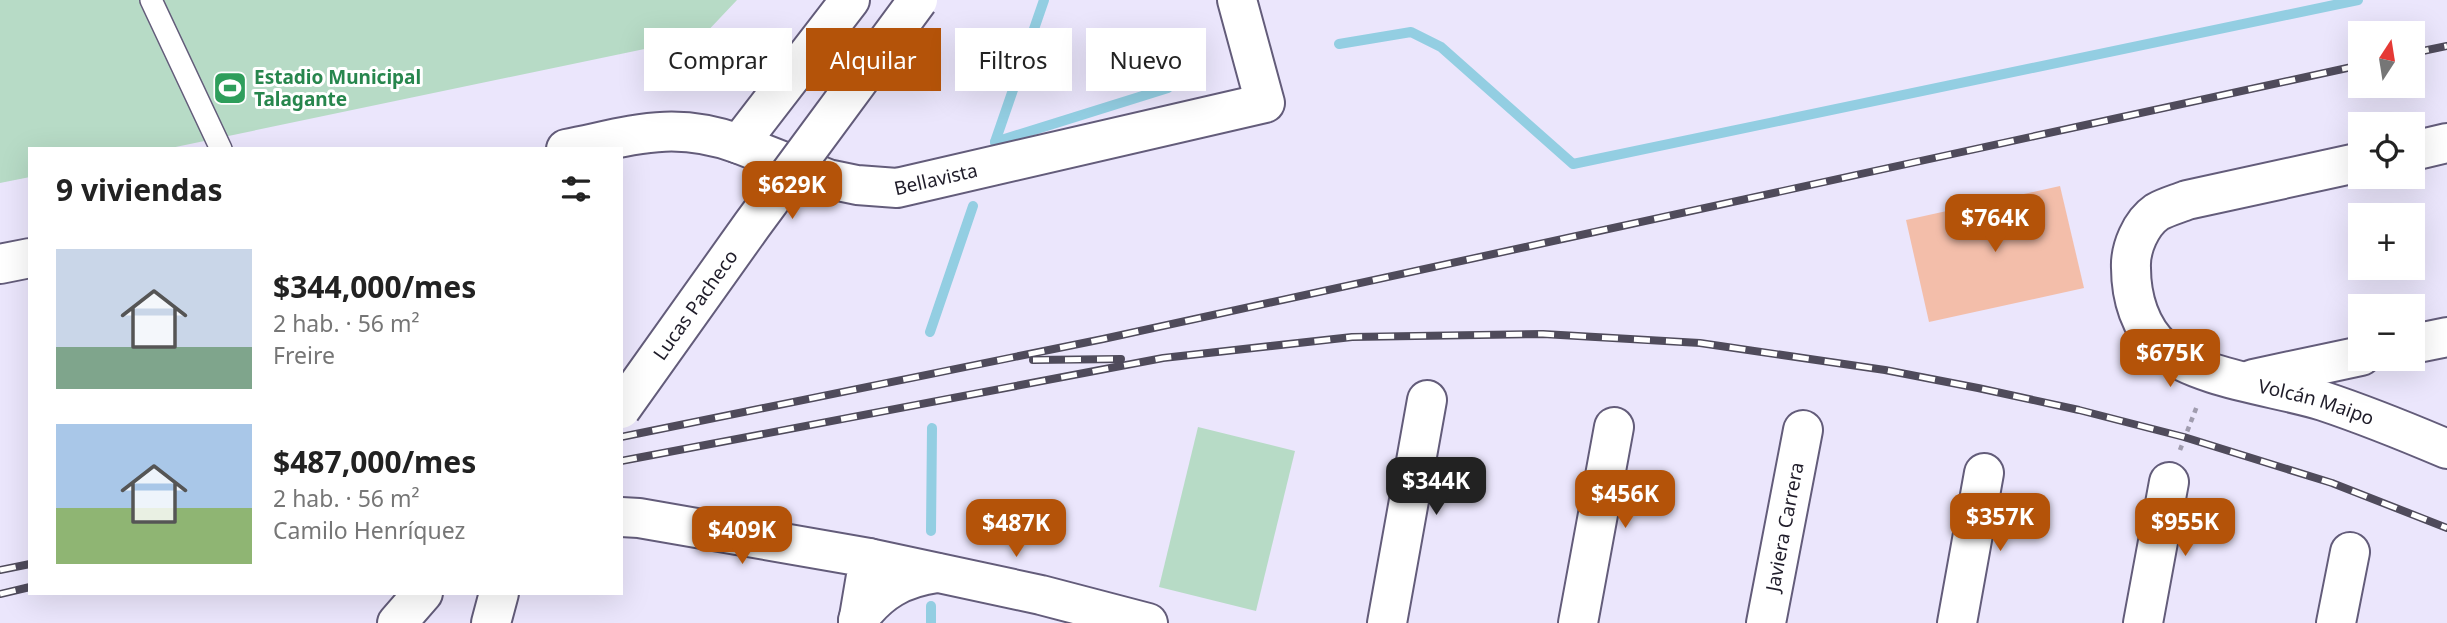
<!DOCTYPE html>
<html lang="es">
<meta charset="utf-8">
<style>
:root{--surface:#fff;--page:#f6f6f6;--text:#222;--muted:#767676;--accent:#b45309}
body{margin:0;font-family:"Noto Sans",sans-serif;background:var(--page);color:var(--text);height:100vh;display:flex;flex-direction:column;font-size:26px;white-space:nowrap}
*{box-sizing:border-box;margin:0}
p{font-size:23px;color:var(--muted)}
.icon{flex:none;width:38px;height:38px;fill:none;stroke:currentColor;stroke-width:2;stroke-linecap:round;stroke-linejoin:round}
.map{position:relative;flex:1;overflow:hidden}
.panel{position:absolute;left:28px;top:147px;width:595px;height:448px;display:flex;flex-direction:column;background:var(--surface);border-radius:0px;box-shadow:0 7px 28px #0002}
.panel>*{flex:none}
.top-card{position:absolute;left:644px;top:28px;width:665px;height:63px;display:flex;gap:14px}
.needle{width:46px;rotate:12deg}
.fabs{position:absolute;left:2348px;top:21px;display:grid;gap:14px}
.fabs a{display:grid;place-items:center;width:77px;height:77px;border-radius:0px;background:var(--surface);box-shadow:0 7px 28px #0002;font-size:35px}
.price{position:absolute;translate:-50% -60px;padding:0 16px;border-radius:14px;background:var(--accent);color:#fff;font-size:23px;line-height:46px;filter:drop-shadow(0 2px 4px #0008)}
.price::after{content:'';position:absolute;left:50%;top:42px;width:21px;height:16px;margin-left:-10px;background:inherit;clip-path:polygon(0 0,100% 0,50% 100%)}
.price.current{background:#222;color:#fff}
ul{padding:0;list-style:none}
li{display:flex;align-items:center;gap:21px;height:175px;padding:0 28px}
li span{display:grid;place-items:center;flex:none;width:196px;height:140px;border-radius:0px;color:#555}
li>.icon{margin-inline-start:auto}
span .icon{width:84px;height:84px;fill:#fffc;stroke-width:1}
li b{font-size:30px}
h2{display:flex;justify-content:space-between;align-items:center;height:84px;padding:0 28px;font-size:30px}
.tag{padding:0 24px;border-radius:0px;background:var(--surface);box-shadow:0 7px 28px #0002;font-size:24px;line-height:63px}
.tag.current{background:var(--accent);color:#fff}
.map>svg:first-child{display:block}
.green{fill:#b7dbc6}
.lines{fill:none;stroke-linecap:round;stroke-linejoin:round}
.stream{stroke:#93cee2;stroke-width:10}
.building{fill:#f3beaa}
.service-casing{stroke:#635c7a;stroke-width:24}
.minor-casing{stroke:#635c7a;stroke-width:42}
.tertiary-casing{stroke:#635c7a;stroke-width:42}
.secondary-casing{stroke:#635c7a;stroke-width:42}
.path{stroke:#a09cae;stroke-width:4.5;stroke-dasharray:5 5;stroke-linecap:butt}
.service{stroke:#fff;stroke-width:21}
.minor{stroke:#fff;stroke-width:38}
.tertiary{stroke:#fff;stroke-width:38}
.secondary{stroke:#fff;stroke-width:38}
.rail-casing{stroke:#4f4b5b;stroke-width:8}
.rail{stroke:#fff;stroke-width:5;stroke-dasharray:16;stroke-linecap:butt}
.secondary-bridge-casing{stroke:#635c7a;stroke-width:42;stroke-linecap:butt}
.secondary-bridge{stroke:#fff;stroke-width:38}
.labels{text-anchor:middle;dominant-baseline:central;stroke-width:6;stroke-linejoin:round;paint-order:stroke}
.leisure-label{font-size:19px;font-weight:bold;fill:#27864d;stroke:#fff;text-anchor:start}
.street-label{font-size:19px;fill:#1f1c29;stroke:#fff}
</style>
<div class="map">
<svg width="2447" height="623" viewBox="0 0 2447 623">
<rect width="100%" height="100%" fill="#ebe6fc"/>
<g class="green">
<path d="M 0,0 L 737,0 L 702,37 L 166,149 L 30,149 L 30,177 L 0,183 Z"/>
<path d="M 1198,427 L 1295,451 L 1256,611 L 1159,587 Z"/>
</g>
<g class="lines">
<g class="stream">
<path d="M 1339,44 L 1411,32 L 1441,47 L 1573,164 L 2358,0"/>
<path d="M 995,142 L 1168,88"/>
<path d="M 995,142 L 1044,0"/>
<path d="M 930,332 L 973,206"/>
<path d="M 931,531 L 932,428"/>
<path d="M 931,606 L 931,623"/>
</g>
</g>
<path class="building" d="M 2060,186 L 2084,288 L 1929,322 L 1906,220 Z"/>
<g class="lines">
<g class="service-casing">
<path id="service" d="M 151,0 L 221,149"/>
</g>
<g class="minor-casing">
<g id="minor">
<path d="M 2413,151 L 2447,143"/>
<path id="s1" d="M 2361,162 L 2187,200 C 2177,204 2166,207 2157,212 C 2141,223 2130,248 2131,268 C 2131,297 2140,329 2163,349 C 2197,378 2278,387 2323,401 C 2365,415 2407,432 2447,449"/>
<path d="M 2413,344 L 2447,337"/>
<path d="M 2253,379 L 2361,356"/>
<path d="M 869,558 L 1041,595 L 1148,623"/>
<path d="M 1387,623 L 1427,400"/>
<path d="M 1578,623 L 1614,427"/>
<path id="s2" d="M 1766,623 L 1803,430"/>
<path d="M 1957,623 L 1984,473"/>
<path d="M 2143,623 L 2169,482"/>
<path d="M 2336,623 L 2350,552"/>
</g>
</g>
<g class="tertiary-casing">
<g id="tertiary">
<path d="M 566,149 C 632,136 672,120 739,144"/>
<path d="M 0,264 L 30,258"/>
</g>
</g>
<g class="secondary-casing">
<g id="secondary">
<path id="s3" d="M 850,0 L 739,144 L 828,179 L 857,185 L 897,188 L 1265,103 L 1237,0"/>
<path d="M 621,517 L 639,518 L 869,558 L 858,623"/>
<path d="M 858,620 C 879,591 902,578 937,573"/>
<path d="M 397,623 L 423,593"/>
<path d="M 491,623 L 499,593"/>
</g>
</g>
<path class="path" d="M 2180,450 L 2197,406"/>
<use href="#service" class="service"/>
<use href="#minor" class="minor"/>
<use href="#tertiary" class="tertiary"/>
<use href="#secondary" class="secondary"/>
<g class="rail-casing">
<g id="rail">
<path d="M 2413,53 L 2447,46"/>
<path d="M 1033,360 L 1121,359"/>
<path d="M 621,437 L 1103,339 L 2361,65"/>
<path d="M 621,461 L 1163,358 L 1352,337 L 1543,334 L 1700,343 L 1885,370 L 1978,388 L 2079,410 L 2184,437 L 2332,483 L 2447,528"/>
<path d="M 0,570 L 30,564"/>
<path d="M 0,594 L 30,587"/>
</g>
</g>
<use href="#rail" class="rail"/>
<g class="secondary-bridge-casing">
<g id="secondary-bridge">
<path id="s4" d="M 621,409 L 752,225 L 918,0"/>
</g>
</g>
<use href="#secondary-bridge" class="secondary-bridge"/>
</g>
<defs>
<g id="stadium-square" transform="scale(1.75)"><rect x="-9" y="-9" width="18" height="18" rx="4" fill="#2e9e5b" stroke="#fff"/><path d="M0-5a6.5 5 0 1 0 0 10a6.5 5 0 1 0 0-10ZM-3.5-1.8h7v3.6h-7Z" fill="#fff"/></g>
</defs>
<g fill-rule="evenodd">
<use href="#stadium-square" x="230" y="88"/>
</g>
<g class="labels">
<g class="leisure-label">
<text x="254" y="77">Estadio Municipal<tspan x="254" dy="22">Talagante</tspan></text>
</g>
<g class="street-label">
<text stroke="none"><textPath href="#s3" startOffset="387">Bellavista</textPath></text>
<text stroke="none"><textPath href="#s4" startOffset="128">Lucas Pacheco</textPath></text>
<text stroke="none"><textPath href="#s1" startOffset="527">Volcán Maipo</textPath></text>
<text stroke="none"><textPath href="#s2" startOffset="98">Javiera Carrera</textPath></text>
</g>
</g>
</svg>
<div class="fabs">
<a><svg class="needle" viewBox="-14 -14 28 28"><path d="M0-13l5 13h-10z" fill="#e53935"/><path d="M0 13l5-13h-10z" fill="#767676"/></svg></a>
<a><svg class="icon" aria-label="locate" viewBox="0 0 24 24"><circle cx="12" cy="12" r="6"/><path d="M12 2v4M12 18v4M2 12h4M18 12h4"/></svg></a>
<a>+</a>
<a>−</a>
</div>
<b class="price" style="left:792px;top:221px">$629K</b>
<b class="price" style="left:1995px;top:254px">$764K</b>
<b class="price" style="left:2170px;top:389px">$675K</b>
<b class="price current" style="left:1436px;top:517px">$344K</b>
<b class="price" style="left:1625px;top:530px">$456K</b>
<b class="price" style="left:2000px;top:553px">$357K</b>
<b class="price" style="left:2185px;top:558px">$955K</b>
<b class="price" style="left:1016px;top:559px">$487K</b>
<b class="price" style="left:742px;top:566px">$409K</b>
<div class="top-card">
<a class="tag">Comprar</a>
<a class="tag current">Alquilar</a>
<a class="tag">Filtros</a>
<a class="tag">Nuevo</a>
</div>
<section class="panel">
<h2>9 viviendas<svg class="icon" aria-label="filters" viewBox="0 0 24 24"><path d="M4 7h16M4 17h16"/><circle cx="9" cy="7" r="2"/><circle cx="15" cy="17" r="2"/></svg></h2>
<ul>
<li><span style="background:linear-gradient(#c9d6e8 70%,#7fa58c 0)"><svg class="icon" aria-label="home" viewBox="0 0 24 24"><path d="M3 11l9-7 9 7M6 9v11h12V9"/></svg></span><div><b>$344,000/mes</b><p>2 hab. · 56 m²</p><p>Freire</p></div></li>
<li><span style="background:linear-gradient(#a9c7e8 60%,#8fb573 0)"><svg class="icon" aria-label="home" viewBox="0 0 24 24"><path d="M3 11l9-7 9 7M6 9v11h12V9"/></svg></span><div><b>$487,000/mes</b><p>2 hab. · 56 m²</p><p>Camilo Henríquez</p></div></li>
</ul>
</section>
</div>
